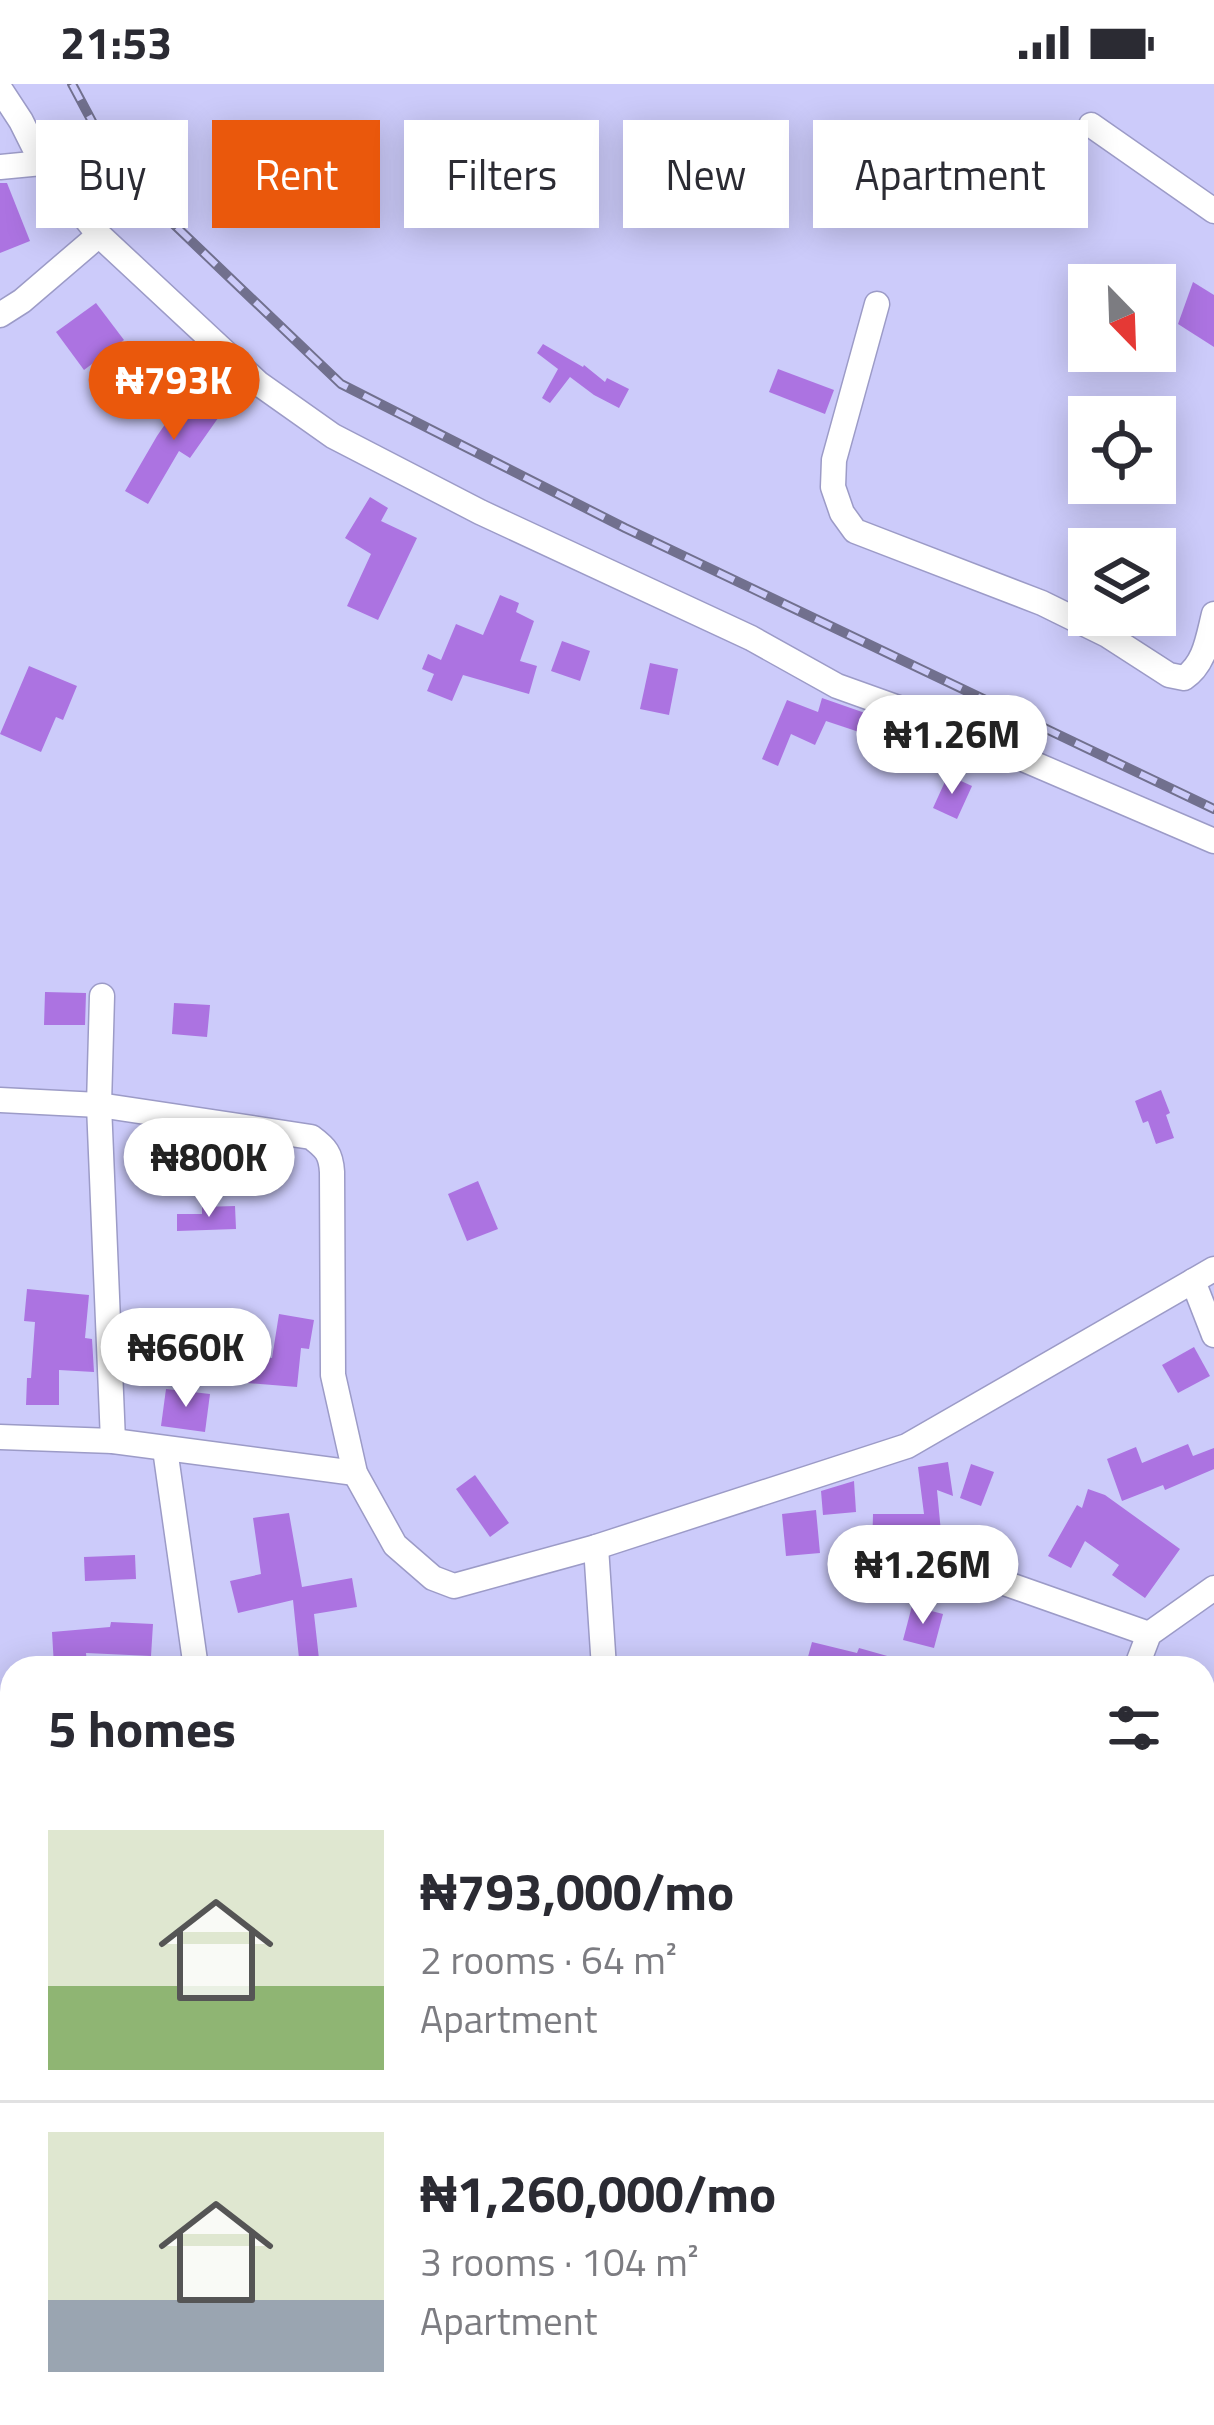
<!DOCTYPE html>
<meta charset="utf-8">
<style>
:root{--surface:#fff;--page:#f2f2f3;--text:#2b2b33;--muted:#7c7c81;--line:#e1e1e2;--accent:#ea580c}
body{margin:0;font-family:"Titillium Web",sans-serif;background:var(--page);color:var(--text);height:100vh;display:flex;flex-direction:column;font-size:45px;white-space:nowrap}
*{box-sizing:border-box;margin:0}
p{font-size:39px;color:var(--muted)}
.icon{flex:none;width:66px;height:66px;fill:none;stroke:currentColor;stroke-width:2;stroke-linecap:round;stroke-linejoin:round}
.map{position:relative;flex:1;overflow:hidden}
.sheet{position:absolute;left:0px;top:1572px;width:1215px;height:771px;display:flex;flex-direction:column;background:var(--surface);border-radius:36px 36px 0 0;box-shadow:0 6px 30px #0003}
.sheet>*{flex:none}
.guide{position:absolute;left:36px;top:36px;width:1143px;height:108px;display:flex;gap:24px}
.needle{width:78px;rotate:157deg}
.controls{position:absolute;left:1068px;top:180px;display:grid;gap:24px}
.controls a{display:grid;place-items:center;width:108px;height:108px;border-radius:0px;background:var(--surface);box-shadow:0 6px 30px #0003;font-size:60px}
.price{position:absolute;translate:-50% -102px;padding:0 27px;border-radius:42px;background:#fff;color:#222;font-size:39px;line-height:78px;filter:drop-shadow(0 3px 6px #0008)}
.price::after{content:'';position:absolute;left:50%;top:72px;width:36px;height:27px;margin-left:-18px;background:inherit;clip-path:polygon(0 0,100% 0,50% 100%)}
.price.selected{background:var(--accent);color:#fff}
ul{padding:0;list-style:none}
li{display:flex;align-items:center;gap:36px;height:300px;padding:0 48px}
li+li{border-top:3px solid var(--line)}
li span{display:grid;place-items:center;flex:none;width:336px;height:240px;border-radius:0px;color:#555}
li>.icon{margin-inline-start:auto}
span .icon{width:144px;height:144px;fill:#fffc;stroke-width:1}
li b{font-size:51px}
h2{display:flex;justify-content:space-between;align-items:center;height:144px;padding:0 48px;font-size:51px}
.chip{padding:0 42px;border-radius:0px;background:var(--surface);box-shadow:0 6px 30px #0003;font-size:42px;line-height:108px}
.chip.selected{background:var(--accent);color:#fff}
.status{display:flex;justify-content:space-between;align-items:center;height:84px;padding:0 60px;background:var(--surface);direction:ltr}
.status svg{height:33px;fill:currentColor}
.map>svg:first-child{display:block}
.building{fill:#ac73e1}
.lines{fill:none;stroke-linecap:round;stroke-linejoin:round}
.street-casing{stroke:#9c9bc7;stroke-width:27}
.street{stroke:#fff;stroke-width:24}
.rail-casing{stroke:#71708e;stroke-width:10}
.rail{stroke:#cccbfa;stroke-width:6;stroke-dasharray:18;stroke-linecap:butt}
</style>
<div class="status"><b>21:53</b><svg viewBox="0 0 49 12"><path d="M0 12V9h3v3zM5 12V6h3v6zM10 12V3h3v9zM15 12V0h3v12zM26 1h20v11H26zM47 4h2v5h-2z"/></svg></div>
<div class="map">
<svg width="1214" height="2341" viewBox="0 0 1214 2341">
<rect width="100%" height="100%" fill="#cccbfa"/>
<g class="building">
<path d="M 0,99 L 7,99 L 30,157 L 0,169 Z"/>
<path d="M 1193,198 L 1214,211 L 1214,263 L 1178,240 Z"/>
<path d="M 96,219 L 124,256 L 84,286 L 56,248 Z"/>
<path d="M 543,260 L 583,283 L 584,281 L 605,298 L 607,294 L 629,305 L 619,324 L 594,311 L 570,293 L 550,319 L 542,314 L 558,285 L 537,269 Z"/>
<path d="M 778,285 L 834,306 L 825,330 L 769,308 Z"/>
<path d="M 190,304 L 223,327 L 190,374 L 179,367 L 148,420 L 125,407 L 157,352 Z"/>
<path d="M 370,413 L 388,424 L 381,437 L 417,454 L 378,536 L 347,522 L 371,470 L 345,454 Z"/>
<path d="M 500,511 L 519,519 L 516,528 L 534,537 L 520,577 L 537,582 L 529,610 L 463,591 L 452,617 L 427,607 L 434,590 L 422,585 L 428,570 L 441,576 L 456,540 L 483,551 Z"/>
<path d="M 562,557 L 590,567 L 580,597 L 551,587 Z"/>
<path d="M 650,579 L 678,585 L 669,631 L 640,625 Z"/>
<path d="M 29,582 L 77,602 L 63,636 L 56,633 L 41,668 L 0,650 Z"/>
<path d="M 822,614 L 865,629 L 859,648 L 826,637 L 815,661 L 791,650 L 778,682 L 762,675 L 787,616 L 818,628 Z"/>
<path d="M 948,691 L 972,702 L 957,735 L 933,724 Z"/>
<path d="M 45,908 L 86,909 L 85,941 L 44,941 Z"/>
<path d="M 174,919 L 210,921 L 207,953 L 172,950 Z"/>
<path d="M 1161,1006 L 1170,1029 L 1166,1031 L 1174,1054 L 1156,1060 L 1148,1037 L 1143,1039 L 1135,1017 Z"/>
<path d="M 478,1097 L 498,1145 L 467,1157 L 448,1110 Z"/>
<path d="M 235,1122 L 236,1145 L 177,1147 L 177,1130 L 202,1130 L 202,1123 Z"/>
<path d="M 27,1205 L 89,1211 L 85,1254 L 92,1255 L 94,1288 L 59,1286 L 59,1321 L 26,1321 L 27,1294 L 31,1294 L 35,1238 L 24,1237 Z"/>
<path d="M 279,1230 L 314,1236 L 309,1265 L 301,1264 L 297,1303 L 247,1299 L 249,1272 L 272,1274 Z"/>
<path d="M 1194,1263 L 1210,1292 L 1178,1309 L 1162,1281 Z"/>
<path d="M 166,1305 L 210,1310 L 205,1348 L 161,1342 Z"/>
<path d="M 1188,1360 L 1193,1372 L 1214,1364 L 1214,1385 L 1165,1406 L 1163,1401 L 1122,1417 L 1107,1375 L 1136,1363 L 1142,1379 Z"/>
<path d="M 948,1378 L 953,1412 L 937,1406 L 941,1448 L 919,1450 L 919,1472 L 872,1471 L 873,1430 L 924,1430 L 918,1383 Z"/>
<path d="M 971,1380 L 994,1388 L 981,1422 L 960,1414 Z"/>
<path d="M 475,1391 L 509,1439 L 490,1453 L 456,1405 Z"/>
<path d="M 854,1397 L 856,1428 L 823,1431 L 821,1407 Z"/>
<path d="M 1088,1405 L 1105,1411 L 1180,1465 L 1145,1514 L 1112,1491 L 1119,1481 L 1085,1457 L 1071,1484 L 1048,1472 L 1077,1421 L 1082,1424 Z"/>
<path d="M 816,1426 L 820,1469 L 786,1472 L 782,1430 Z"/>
<path d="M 289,1429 L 302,1503 L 352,1494 L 357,1523 L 314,1530 L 320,1584 L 300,1584 L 293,1516 L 238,1529 L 230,1497 L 261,1490 L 253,1434 Z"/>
<path d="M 135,1471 L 136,1495 L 85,1497 L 84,1473 Z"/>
<path d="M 912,1522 L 943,1530 L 934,1564 L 903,1556 Z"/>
<path d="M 111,1538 L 153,1540 L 151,1572 L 86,1569 L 87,1580 L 54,1582 L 52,1548 L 110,1543 Z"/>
<path d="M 812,1558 L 857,1569 L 859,1564 L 912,1579 L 911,1584 L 805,1584 Z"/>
</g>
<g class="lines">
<g class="street-casing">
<g id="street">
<path d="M 0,5 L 21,37 L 42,79 L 99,151 L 258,299 L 333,352 L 480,428 L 751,554 L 837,602 L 932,636 L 1214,757"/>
<path d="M 1091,41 L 1214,127"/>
<path d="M 0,83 L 42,79"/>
<path d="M 877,220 L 834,376 L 833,403 L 842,429 L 855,447 L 1042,519 L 1107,551 L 1169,591 L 1184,594 C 1205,580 1208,554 1214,530"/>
<path d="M 0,231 L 22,217 L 99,151"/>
<path d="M 102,912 L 99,1021 L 113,1357"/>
<path d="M 0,1016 L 99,1021 L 311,1053 C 326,1064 331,1070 332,1088 L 333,1291 L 355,1389 L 395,1461 L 433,1494 L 454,1502 L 596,1463 L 907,1362 L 1214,1185"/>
<path d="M 1193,1197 L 1214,1251"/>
<path d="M 0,1353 L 113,1357 L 355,1389"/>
<path d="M 165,1365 L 196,1584"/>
<path d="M 596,1463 L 604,1584"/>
<path d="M 956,1482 L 1149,1550"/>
<path d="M 1136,1584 L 1149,1550 L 1214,1504"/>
<path d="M 1203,1921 L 1214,1920"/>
<path d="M 0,2077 L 12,2076"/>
<path d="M 782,2331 L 786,2341"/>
</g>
</g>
<use href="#street" class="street"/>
<g class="rail-casing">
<path id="rail" d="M 72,0 L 119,88 L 341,300 L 625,444 L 1214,725"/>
</g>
<use href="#rail" class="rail"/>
</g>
</svg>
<div class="controls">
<a><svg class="needle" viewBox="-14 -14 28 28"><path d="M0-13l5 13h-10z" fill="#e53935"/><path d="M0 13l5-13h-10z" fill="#7c7c81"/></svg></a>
<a><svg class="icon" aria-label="locate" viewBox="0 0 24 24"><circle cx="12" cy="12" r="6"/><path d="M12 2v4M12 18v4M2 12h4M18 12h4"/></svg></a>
<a><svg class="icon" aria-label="layers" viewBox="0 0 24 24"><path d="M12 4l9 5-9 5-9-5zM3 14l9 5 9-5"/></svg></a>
</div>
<b class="price selected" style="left:174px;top:359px">₦793K</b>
<b class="price" style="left:952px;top:713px">₦1.26M</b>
<b class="price" style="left:209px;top:1136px">₦800K</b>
<b class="price" style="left:186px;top:1326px">₦660K</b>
<b class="price" style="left:923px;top:1543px">₦1.26M</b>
<div class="guide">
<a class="chip">Buy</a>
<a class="chip selected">Rent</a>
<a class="chip">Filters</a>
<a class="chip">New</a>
<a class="chip">Apartment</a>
</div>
<section class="sheet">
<h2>5 homes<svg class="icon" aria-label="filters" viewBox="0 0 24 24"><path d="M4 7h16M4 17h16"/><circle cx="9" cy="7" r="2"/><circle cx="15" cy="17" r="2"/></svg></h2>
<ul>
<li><span style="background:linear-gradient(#dfe7d0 65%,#8fb573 0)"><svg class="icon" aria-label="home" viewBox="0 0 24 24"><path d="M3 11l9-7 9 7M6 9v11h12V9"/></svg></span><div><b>₦793,000/mo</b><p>2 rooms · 64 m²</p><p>Apartment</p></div></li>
<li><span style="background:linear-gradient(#dfe7d0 70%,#9aa5b1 0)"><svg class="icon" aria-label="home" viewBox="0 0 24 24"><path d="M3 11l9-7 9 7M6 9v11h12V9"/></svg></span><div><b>₦1,260,000/mo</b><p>3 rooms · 104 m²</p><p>Apartment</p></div></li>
</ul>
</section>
</div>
